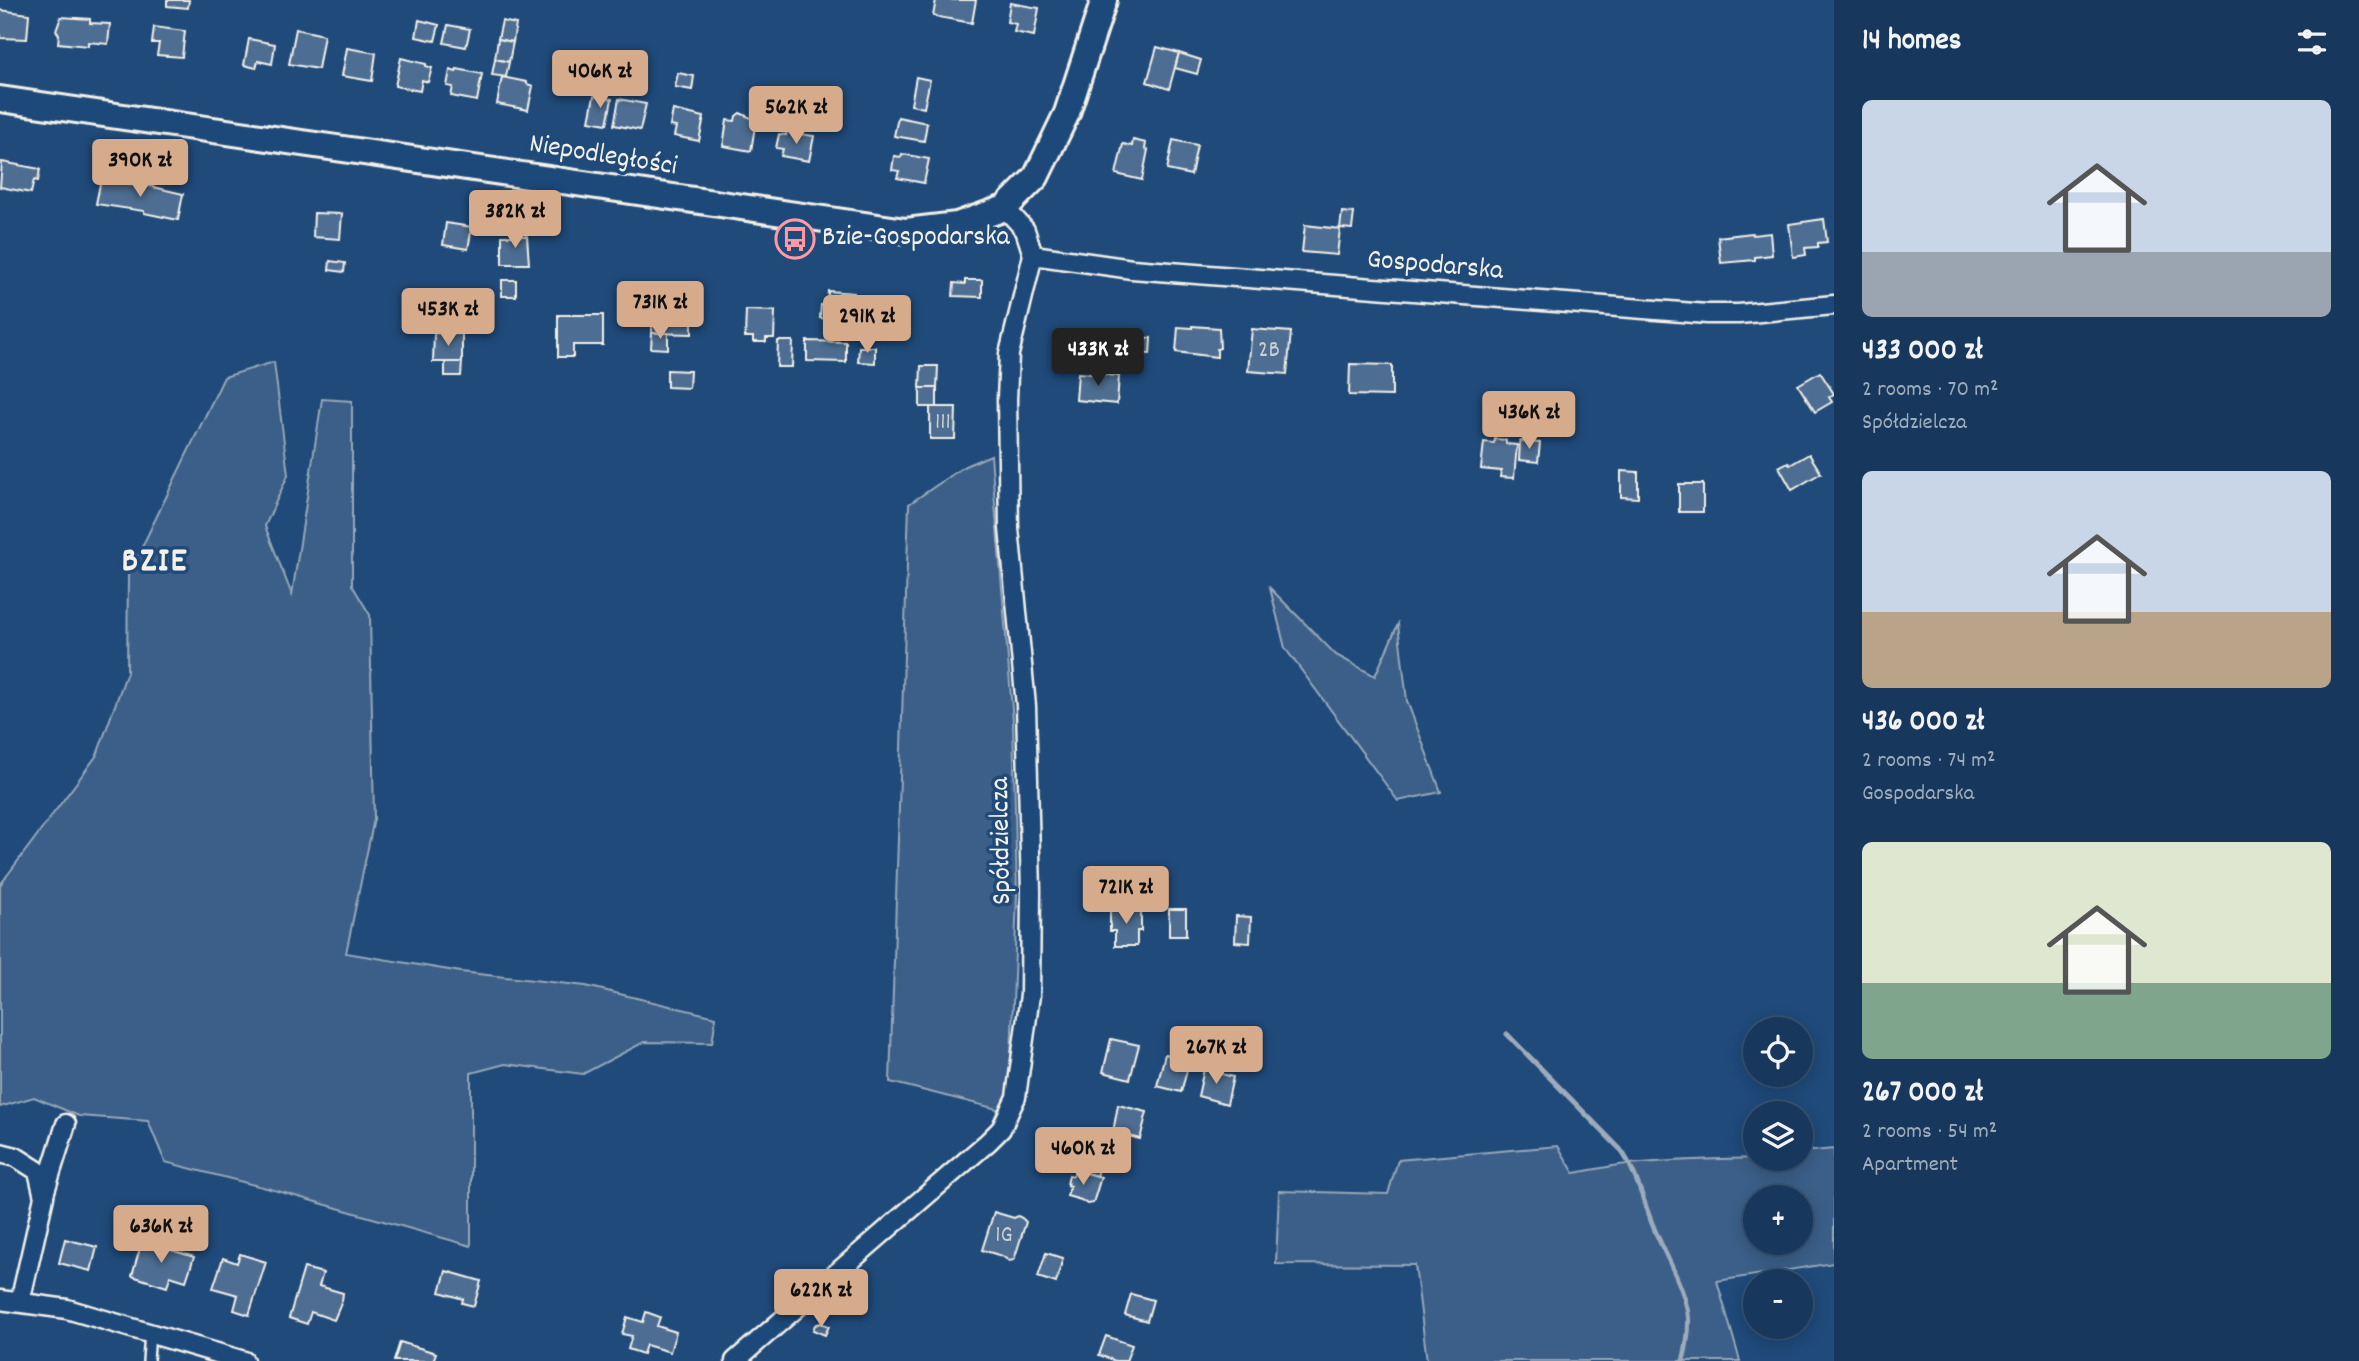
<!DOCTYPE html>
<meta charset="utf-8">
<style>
:root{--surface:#17385c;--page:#203f62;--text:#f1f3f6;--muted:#9eacbb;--line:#365272;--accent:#d6ab8b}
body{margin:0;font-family:Dekko,sans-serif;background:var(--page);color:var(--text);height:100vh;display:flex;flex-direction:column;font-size:26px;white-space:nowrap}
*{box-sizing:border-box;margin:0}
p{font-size:23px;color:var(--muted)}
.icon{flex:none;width:38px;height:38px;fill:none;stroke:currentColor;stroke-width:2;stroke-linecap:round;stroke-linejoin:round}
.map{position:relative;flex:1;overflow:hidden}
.side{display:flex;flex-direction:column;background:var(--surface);width:525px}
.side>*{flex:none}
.controls{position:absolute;left:1743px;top:1017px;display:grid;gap:14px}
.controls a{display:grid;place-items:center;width:70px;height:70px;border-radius:50%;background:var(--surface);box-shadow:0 4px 18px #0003,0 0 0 2px var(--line);font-size:35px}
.price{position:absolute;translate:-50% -60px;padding:0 16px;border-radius:7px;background:var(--accent);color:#111;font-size:23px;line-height:46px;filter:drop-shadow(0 2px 4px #0008)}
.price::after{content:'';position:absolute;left:50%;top:42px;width:21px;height:16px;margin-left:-10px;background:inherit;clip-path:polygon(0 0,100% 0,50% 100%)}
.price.selected{background:#222;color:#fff}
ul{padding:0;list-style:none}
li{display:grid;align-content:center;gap:14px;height:371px;padding:0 28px}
li span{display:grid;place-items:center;height:217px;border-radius:10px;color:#555}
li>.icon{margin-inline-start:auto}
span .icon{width:126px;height:126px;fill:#fffc;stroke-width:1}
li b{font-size:30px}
h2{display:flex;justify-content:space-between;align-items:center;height:84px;padding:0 28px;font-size:30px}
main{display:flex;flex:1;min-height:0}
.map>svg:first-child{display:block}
.green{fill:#3a5f88;stroke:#97a8b8;stroke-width:2;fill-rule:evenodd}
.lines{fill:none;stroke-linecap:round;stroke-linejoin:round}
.stream{stroke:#9cacbb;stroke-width:5}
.building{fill:#4d6e92;stroke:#f4f1e8;stroke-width:2}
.lane-casing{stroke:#f4f1e8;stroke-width:14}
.street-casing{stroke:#f4f1e8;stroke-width:23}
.secondary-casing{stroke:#f4f1e8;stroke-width:30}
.lane{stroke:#1f4a7a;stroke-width:9}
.street{stroke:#1f4a7a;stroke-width:18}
.secondary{stroke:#1f4a7a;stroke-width:24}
.labels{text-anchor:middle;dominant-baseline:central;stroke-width:7;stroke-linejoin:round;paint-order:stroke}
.number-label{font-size:24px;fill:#cad0d2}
.street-label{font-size:28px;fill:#f4f1e8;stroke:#1f4a7a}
.poi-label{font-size:28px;fill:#f4f1e8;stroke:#1f4a7a;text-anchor:start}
.district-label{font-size:35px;font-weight:bold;letter-spacing:2px;fill:#f4f1e8;stroke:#1f4a7a}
</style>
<main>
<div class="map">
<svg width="1834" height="1361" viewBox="0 0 1834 1361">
<rect width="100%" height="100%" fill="#1f4a7a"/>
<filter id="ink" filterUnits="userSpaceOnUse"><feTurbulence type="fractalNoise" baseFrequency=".0143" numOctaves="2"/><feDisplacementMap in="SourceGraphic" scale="14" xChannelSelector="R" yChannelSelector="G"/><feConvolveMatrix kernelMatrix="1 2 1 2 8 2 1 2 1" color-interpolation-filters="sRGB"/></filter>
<g filter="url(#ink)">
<g class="green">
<path d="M 274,362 L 288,475 L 265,526 L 292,595 L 322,399 L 352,401 L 352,585 L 370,615 L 374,819 L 346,953 L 461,972 L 586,986 L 716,1017 L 712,1043 L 644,1042 L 583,1074 L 505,1064 L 471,1073 L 471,1246 L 274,1190 L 165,1162 L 148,1121 L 79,1116 L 34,1097 L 0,1107 L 0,885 L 97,755 L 127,672 L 128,576 L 224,377 Z"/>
<path d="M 991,455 L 1013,721 L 1017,896 L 1009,1112 L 890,1082 L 909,504 L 965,466 Z"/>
<path d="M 1270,588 L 1336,655 L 1375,676 L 1398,624 L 1407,701 L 1441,792 L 1398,801 L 1285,648 Z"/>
<path d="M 1558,1146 L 1574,1173 C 1592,1170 1610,1166 1628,1164 C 1686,1159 1744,1158 1801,1158 L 1801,1152 L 1834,1149 L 1834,1263 L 1717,1281 L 1740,1361 L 1427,1361 L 1415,1265 L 1276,1264 L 1279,1191 L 1388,1194 L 1398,1160 ZM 1755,1197 L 1801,1197 L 1801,1242 L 1755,1242 Z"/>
</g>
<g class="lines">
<path class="stream" d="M 1507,1034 L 1620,1149 C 1635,1169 1641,1194 1650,1218 C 1661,1249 1682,1280 1688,1313 C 1690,1329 1687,1345 1683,1361"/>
</g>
<g class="building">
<path d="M 167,0 L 189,0 L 188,8 L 167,6 Z"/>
<path d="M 936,0 L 976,0 L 972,23 L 933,16 Z"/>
<path d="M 1010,3 L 1039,8 L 1034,36 L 1014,32 L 1016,24 L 1007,22 Z"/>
<path d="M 0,10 L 29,14 L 27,39 L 0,38 Z"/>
<path d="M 61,17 L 90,19 L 90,23 L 110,24 L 108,44 L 88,42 L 88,46 L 58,43 L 59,34 L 56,31 Z"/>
<path d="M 419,20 L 439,25 L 435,41 L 416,37 Z"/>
<path d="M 502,21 L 516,24 L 513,42 L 498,39 Z"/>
<path d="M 448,25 L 470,29 L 466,47 L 444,43 Z"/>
<path d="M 154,27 L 185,31 L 182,57 L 157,55 L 159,43 L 152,43 Z"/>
<path d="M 296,29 L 324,35 L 318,69 L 289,64 Z"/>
<path d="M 249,39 L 275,44 L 272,64 L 258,61 L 256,68 L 244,65 Z"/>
<path d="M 498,39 L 513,42 L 509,62 L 495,59 Z"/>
<path d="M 1157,47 L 1179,53 L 1169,89 L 1147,82 Z"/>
<path d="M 347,48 L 376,53 L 372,81 L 342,76 Z"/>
<path d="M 1179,53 L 1201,60 L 1197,74 L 1175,68 Z"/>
<path d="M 401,58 L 426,64 L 426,66 L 432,68 L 428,82 L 422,80 L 420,91 L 395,86 Z"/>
<path d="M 495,59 L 509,62 L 506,77 L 492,75 Z"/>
<path d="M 457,69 L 482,74 L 477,101 L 451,96 L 453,87 L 447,86 L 450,70 L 456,72 Z"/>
<path d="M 678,73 L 694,76 L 692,90 L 675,87 Z"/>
<path d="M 502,77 L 527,82 L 527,84 L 533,86 L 528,110 L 497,104 Z"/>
<path d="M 916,77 L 930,80 L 924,108 L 911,105 Z"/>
<path d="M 594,96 L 612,99 L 607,124 L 589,121 Z"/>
<path d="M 788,97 L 810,101 L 807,120 L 785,116 Z"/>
<path d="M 619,99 L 646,104 L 640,130 L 614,125 Z"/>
<path d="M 673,110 L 704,117 L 699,141 L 674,136 L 676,127 L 670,126 Z"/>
<path d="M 740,113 L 756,120 L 751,151 L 723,146 L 727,120 L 735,121 L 736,116 Z"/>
<path d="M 898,117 L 927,123 L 924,141 L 894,136 Z"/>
<path d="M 786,132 L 814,136 L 809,161 L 781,156 L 783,149 L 776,148 L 779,134 L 786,135 Z"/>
<path d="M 1133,140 L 1146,143 L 1145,149 L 1148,150 L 1142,180 L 1116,174 L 1123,144 L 1132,146 Z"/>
<path d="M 1173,140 L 1197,145 L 1191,175 L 1167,170 Z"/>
<path d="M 902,154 L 929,159 L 924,183 L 897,178 L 899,171 L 892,170 L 894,156 L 901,157 Z"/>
<path d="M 2,162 L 40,169 L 38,181 L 34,180 L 31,193 L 0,187 Z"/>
<path d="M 101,179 L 132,184 L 132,182 L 183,194 L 178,220 L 144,213 L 144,211 L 96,204 Z"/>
<path d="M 1342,212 L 1354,213 L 1352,229 L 1340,228 Z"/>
<path d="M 314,213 L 342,214 L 340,239 L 313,237 Z"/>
<path d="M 1824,219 L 1827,242 L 1818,243 L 1818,247 L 1805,248 L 1806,255 L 1793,257 L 1789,224 Z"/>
<path d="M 446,223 L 472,227 L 468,249 L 443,245 Z"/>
<path d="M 1305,225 L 1340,229 L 1337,255 L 1302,252 Z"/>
<path d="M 1752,233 L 1753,235 L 1770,233 L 1772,255 L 1755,257 L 1755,260 L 1721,263 L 1718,237 Z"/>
<path d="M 502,236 L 527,236 L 529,264 L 502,264 Z"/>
<path d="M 330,261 L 345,263 L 344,272 L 329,270 Z"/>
<rect x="502" y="280" width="14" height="16"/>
<path d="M 965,280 L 982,280 L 982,297 L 953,296 L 954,283 L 965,284 Z"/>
<path d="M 828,291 L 854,293 L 852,320 L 820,318 L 821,305 L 827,305 Z"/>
<path d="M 652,307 L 692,308 L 692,334 L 652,333 Z"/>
<path d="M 746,310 L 775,311 L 774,338 L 766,338 L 766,342 L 753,342 L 753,337 L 745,337 Z"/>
<path d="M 558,315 L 603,315 L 603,345 L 573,345 L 573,357 L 558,357 Z"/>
<path d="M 1192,326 L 1219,328 L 1220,348 L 1217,349 L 1217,357 L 1176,352 L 1178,327 L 1192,328 Z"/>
<path d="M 1252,329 L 1291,332 L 1287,374 L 1248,371 Z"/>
<path d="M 434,333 L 462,334 L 462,362 L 433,362 Z"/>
<path d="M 652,333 L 668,333 L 668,349 L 651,348 Z"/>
<path d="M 1125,337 L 1151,338 L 1150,354 L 1123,352 Z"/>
<path d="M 778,341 L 793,341 L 792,367 L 777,367 Z"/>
<path d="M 807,341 L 846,342 L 846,362 L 807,361 Z"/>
<path d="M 859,347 L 875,347 L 875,363 L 858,362 Z"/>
<path d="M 445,362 L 462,362 L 461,376 L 445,376 Z"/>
<path d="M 1350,364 L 1392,365 L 1392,396 L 1349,395 Z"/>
<path d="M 921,366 L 938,366 L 937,388 L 920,388 Z"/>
<path d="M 667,370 L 690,371 L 689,388 L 667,387 Z"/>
<path d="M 1820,372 L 1834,394 L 1829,397 L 1832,402 L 1815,412 L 1798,385 Z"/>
<path d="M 1078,373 L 1119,376 L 1117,404 L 1076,400 Z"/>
<rect x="920" y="388" width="17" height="19"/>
<path d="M 930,407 L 956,407 L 955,439 L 930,439 Z"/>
<path d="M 1495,439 L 1506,440 L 1506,444 L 1517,445 L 1514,478 L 1500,477 L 1501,471 L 1481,469 L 1484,442 L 1494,443 Z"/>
<path d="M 1520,441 L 1540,443 L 1538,462 L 1519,460 Z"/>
<path d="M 1809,454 L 1821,473 L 1792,490 L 1779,467 L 1788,462 L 1790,465 Z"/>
<path d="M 1621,471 L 1638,472 L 1638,498 L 1621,497 Z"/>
<rect x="1679" y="484" width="24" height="28"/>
<path d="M 1122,907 L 1130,907 L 1130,910 L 1141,910 L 1141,931 L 1137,931 L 1137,946 L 1115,946 L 1115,931 L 1110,931 L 1110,910 L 1122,910 Z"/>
<rect x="1169" y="909" width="17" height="27"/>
<path d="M 1236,916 L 1251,917 L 1250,943 L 1235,942 Z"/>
<path d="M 1111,1039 L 1139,1045 L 1130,1079 L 1103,1072 Z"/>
<path d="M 1165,1054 L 1190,1060 L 1181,1092 L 1157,1086 Z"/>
<path d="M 1204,1069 L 1233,1077 L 1227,1104 L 1198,1096 Z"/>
<path d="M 1118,1105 L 1147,1112 L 1140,1139 L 1113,1132 Z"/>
<path d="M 1081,1161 L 1100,1167 L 1097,1176 L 1078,1171 Z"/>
<path d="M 1075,1170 L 1101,1177 L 1093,1203 L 1087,1204 L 1081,1200 L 1067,1196 L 1070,1186 L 1067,1185 L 1069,1175 L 1073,1176 Z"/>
<path d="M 994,1212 L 1014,1218 L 1018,1216 L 1022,1218 L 1026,1222 L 1014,1260 L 1009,1261 L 1002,1256 L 982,1250 Z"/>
<path d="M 65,1239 L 97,1247 L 91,1271 L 59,1263 Z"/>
<path d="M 142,1241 L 194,1257 L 186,1281 L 170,1276 L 167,1287 L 132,1276 Z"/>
<path d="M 1046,1253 L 1063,1258 L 1056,1283 L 1038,1277 Z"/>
<path d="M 240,1254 L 266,1262 L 249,1315 L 234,1310 L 238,1295 L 213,1288 L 223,1258 L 237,1263 Z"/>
<path d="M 304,1268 L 323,1273 L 319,1286 L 343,1293 L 342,1301 L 334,1320 L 311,1312 L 307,1324 L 289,1318 Z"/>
<path d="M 446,1271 L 481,1281 L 474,1306 L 462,1303 L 463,1299 L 440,1292 Z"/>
<path d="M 1131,1294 L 1153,1300 L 1147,1321 L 1125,1315 Z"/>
<path d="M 646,1312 L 660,1317 L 657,1326 L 676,1332 L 670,1352 L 646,1345 L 643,1354 L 628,1349 L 632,1336 L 622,1334 L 627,1317 L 643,1322 Z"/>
<path d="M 820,1323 L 829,1326 L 825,1335 L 813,1330 L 815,1325 Z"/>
<path d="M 1106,1336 L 1132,1345 L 1126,1361 L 1115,1361 L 1099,1355 Z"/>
<path d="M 400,1342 L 436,1353 L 433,1361 L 394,1361 Z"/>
</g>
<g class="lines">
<g class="lane-casing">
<path id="lane" d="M 148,1361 L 150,1332"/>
</g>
<g class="street-casing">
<g id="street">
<path d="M 1033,255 L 1132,269 L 1707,314 L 1739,314 L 1834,305"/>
<path d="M 0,1153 L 16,1157 L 38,1171 L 44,1197 L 20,1302"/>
<path d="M 44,1194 L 66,1124"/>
<path d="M 0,1300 L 67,1309 L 244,1361"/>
<path d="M 735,1361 L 988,1142 L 1001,1129 L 1016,1097 L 1030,995 L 1031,891 L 1026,706 L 1009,528 L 1007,399 L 1009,354 L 1033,255 L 1025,230 L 1005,208"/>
</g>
</g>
<g class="secondary-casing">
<path id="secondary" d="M 0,99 L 906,231 L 957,225 L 1005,208 L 1036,177 L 1067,113 L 1104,0"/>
</g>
<use href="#lane" class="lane"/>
<use href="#street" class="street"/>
<use href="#secondary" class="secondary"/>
</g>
</g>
<defs>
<g id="bus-ring" transform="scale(2.0125)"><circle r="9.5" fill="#1f4a7a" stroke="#ff9aa2" stroke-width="1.5"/><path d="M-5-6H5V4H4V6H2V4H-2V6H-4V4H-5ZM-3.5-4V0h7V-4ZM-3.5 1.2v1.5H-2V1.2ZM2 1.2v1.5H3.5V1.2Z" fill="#ff9aa2"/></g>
</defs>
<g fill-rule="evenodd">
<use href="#bus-ring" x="795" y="239"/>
</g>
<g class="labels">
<g class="number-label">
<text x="1269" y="351">2B</text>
<text x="943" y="423">111</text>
<text x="1004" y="1236">1G</text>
</g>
<g class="street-label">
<text transform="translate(603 157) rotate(9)">Niepodległości</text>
<text transform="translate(1435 267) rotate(5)">Gospodarska</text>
<text transform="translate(1003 841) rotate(-91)">Spółdzielcza</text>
</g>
<g class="poi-label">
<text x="822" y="239">Bzie-Gospodarska</text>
</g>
<g class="district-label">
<text x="155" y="563">BZIE</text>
</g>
</g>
</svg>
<div class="controls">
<a><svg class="icon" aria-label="locate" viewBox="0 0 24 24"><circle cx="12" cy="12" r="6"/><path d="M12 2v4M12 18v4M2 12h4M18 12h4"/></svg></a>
<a><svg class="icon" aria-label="layers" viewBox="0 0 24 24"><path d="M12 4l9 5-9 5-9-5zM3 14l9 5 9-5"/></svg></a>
<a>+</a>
<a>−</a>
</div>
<b class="price" style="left:600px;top:110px">406K zł</b>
<b class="price" style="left:796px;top:146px">562K zł</b>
<b class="price" style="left:140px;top:199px">390K zł</b>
<b class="price" style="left:515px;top:250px">382K zł</b>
<b class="price" style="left:660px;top:341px">731K zł</b>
<b class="price" style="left:448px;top:348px">453K zł</b>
<b class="price" style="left:867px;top:355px">291K zł</b>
<b class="price selected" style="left:1098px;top:388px">433K zł</b>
<b class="price" style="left:1529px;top:451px">436K zł</b>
<b class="price" style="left:1126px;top:926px">721K zł</b>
<b class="price" style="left:1216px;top:1086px">267K zł</b>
<b class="price" style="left:1083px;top:1187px">460K zł</b>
<b class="price" style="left:161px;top:1265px">636K zł</b>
<b class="price" style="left:821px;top:1329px">622K zł</b>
</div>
<section class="side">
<h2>14 homes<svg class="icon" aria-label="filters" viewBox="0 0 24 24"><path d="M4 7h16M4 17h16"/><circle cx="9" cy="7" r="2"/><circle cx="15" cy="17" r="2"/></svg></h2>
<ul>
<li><span style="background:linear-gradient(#c9d6e8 70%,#9aa5b1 0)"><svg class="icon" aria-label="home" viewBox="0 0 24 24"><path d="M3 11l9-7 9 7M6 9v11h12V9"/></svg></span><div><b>433 000 zł</b><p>2 rooms · 70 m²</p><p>Spółdzielcza</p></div></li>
<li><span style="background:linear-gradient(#c9d6e8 65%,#b9a48a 0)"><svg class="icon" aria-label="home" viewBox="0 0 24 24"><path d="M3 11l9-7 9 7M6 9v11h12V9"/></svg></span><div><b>436 000 zł</b><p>2 rooms · 74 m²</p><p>Gospodarska</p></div></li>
<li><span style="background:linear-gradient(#dfe7d0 65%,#7fa58c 0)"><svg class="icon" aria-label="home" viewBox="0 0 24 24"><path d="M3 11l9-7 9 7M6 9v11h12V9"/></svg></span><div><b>267 000 zł</b><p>2 rooms · 54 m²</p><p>Apartment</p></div></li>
</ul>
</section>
</main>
